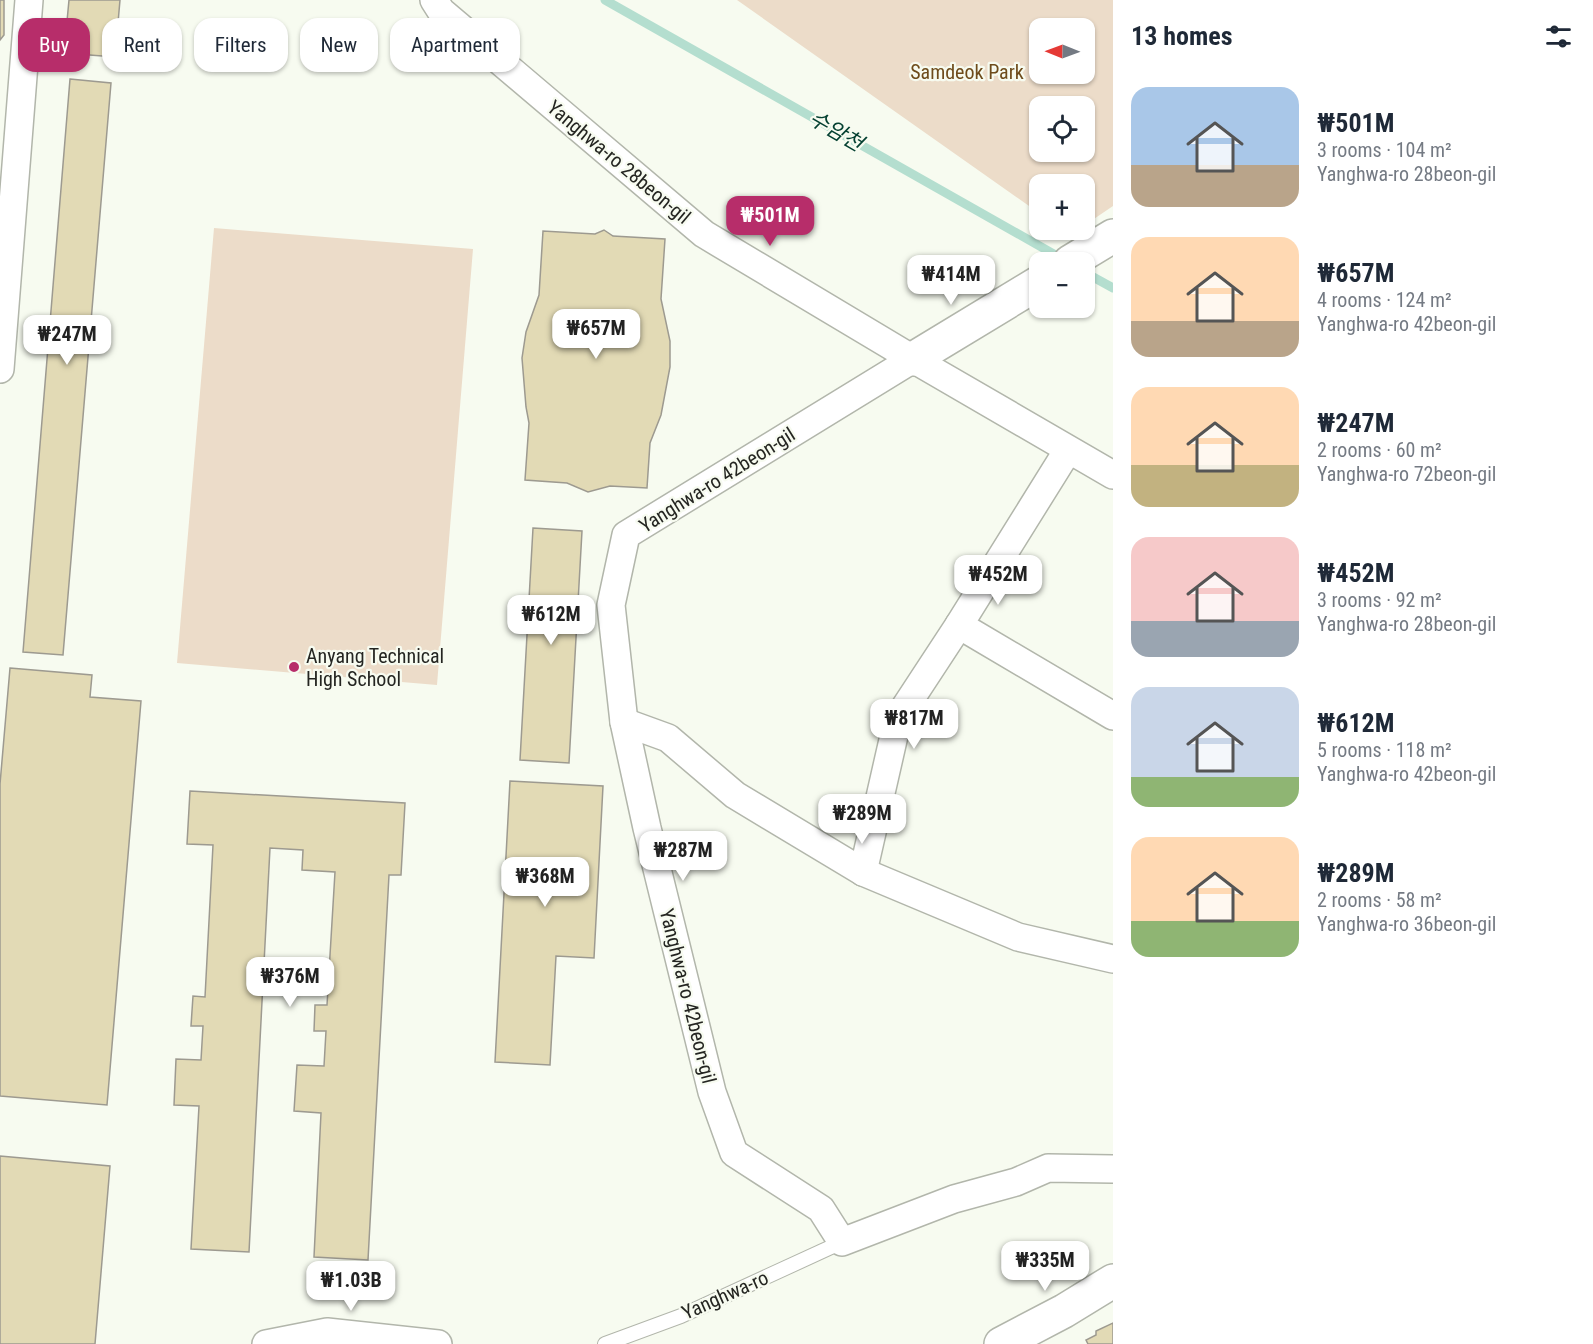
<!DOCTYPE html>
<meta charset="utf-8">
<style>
:root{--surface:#fff;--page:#f2f2f3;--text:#1f2937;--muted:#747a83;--accent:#b72d6a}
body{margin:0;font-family:"Roboto Condensed","Noto Sans KR",sans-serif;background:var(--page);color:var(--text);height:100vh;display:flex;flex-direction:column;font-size:22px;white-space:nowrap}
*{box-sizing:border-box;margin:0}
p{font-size:20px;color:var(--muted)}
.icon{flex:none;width:33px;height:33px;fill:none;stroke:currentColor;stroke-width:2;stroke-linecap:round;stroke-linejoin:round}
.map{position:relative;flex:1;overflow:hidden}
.side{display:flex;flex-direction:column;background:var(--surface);width:480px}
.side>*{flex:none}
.banner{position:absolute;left:18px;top:18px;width:570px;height:54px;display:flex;gap:12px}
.needle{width:39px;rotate:271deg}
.tools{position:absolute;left:1029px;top:18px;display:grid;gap:12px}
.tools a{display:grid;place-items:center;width:66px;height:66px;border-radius:12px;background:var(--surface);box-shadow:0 2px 4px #0004;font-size:30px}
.price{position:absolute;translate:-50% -51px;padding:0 14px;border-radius:12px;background:#fff;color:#222;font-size:20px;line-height:39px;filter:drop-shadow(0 2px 3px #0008)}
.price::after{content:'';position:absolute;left:50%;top:36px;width:18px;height:14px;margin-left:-9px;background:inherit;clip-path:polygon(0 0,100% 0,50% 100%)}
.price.selected{background:var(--accent);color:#fff}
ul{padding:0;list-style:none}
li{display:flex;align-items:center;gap:18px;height:150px;padding:0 18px}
li span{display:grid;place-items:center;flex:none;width:168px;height:120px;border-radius:18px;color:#555}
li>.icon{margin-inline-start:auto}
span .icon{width:72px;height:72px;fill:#fffc;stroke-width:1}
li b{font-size:26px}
h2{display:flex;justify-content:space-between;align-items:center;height:72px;padding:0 18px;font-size:26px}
.chip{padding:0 21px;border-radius:18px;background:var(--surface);box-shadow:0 2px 4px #0004;font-size:21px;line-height:54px}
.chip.selected{background:var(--accent);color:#fff}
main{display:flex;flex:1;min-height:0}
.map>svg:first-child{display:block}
.green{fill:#ecdcc9;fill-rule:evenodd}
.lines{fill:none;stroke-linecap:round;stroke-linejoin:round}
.stream{stroke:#b4decf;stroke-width:9}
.building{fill:#e2dab5;stroke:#9d9a90;stroke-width:1.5}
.lane-casing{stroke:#b2b6ab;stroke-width:16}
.street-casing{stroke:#b2b6ab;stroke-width:30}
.secondary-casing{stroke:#b2b6ab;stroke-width:36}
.lane{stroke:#fff;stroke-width:14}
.street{stroke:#fff;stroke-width:27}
.secondary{stroke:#fff;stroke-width:33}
.poi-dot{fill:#b72d6a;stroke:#f7fbf0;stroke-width:2}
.labels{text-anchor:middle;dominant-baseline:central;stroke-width:4.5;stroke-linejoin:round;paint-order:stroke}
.park-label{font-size:20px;fill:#6e4c1b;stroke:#f7fbf0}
.street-label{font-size:20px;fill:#242521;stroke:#f7fbf0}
.poi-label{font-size:20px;fill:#242521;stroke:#f7fbf0;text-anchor:start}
.water-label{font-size:21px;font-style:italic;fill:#044031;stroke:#f7fbf0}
</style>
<main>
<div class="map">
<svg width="1113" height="1344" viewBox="0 0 1113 1344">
<rect width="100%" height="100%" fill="#f7fbf0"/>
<g class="green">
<path d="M 737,0 L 1113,0 L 1113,206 L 1085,225 L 1084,184 L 1040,184 L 1039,213 ZM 1040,28 L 1084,28 L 1084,74 L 1040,74 ZM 1040,106 L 1084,106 L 1084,152 L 1040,152 Z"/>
<path d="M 214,228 L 473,249 L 437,685 L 177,663 Z"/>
</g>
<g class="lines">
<g class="stream">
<path d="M 605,0 L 1066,261"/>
<path d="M 1084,272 L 1113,288"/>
</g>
</g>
<g class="building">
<path d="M 0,0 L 4,0 L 4,35 L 0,40 Z"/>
<path d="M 69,0 L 120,0 L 115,57 L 64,53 Z"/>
<path d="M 70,79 L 111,83 L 63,655 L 23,652 Z"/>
<path d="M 604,230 L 613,236 L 665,239 L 661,299 L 670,341 L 670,367 L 661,415 L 650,443 L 647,488 L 610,486 L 588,492 L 567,483 L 525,480 L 529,423 L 526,407 L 522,358 L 526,332 L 539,295 L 543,231 L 595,234 Z"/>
<path d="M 533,528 L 582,531 L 569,763 L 520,760 Z"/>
<path d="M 10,668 L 92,675 L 90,697 L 141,701 L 107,1105 L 0,1096 L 0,784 Z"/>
<path d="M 510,781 L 603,786 L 594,958 L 556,956 L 550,1065 L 495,1062 Z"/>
<path d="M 190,791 L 405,803 L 401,875 L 389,875 L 368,1260 L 314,1257 L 321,1113 L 294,1111 L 297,1065 L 324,1066 L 326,1031 L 314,1031 L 315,1005 L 327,1005 L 335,872 L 302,870 L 303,850 L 270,848 L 249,1252 L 191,1249 L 199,1106 L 174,1105 L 176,1059 L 201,1060 L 203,1026 L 191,1026 L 193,996 L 205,997 L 213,845 L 187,844 Z"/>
<path d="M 0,1156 L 110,1166 L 95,1344 L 0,1344 Z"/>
<path d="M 1113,1323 L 1113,1344 L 1088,1344 L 1086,1340 L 1096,1335 L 1096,1331 Z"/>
</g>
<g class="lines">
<g class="lane-casing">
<path id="lane" d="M 605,1344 L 681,1316 L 842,1242"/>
</g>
<g class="street-casing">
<g id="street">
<path d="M 434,0 L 441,11 L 704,234 L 913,359 L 1113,475"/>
<path d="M 913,359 L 626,535 L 611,605 L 624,722 L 647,828 L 712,1092 L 734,1153 L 821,1209 L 842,1242 L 954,1199 L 1016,1182 L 1048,1168 L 1113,1169"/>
<path d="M 0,369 L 29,0"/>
<path d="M 1068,450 L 959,625 L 1113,716"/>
<path d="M 624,722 L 668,738 L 735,795 L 863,872 L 1018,937 L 1113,959"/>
<path d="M 863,872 L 898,718 L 959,625"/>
<path d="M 266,1344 L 327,1332 L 438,1344"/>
</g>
</g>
<g class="secondary-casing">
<g id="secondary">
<path d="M 1070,262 L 1113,236"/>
<path d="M 913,359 L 1040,282"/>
<path d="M 1001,1344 L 1064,1311 L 1113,1281"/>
</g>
</g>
<use href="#lane" class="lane"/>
<use href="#street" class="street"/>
<use href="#secondary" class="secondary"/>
</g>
<circle class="poi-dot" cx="294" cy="667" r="6"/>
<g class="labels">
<g class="park-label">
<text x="967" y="72">Samdeok Park</text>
</g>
<g class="street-label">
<text transform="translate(619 162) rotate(40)">Yanghwa-ro 28beon-gil</text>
<text transform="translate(717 480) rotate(-32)">Yanghwa-ro 42beon-gil</text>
<text transform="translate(688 996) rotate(76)">Yanghwa-ro 42beon-gil</text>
<text transform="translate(725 1295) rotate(-24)">Yanghwa-ro</text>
</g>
<g class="poi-label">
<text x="306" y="656">Anyang Technical<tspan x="306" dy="23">High School</tspan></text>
</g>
<g class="water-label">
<text transform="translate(836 131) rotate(30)">수암천</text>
</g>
</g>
</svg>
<div class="tools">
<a><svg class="needle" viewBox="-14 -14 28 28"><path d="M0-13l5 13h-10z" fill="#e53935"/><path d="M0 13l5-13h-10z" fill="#747a83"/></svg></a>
<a><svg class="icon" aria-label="locate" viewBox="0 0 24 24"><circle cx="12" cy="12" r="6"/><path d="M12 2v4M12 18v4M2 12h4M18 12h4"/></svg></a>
<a>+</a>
<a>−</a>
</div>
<b class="price selected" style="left:770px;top:247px">₩501M</b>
<b class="price" style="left:951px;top:306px">₩414M</b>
<b class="price" style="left:596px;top:360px">₩657M</b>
<b class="price" style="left:67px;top:366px">₩247M</b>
<b class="price" style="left:998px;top:606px">₩452M</b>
<b class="price" style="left:551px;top:646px">₩612M</b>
<b class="price" style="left:914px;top:750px">₩817M</b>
<b class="price" style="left:862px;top:845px">₩289M</b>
<b class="price" style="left:683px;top:882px">₩287M</b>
<b class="price" style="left:545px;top:908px">₩368M</b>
<b class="price" style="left:290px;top:1008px">₩376M</b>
<b class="price" style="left:1045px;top:1292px">₩335M</b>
<b class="price" style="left:351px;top:1312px">₩1.03B</b>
<div class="banner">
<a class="chip selected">Buy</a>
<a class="chip">Rent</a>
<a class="chip">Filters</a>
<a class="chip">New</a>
<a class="chip">Apartment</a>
</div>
</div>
<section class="side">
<h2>13 homes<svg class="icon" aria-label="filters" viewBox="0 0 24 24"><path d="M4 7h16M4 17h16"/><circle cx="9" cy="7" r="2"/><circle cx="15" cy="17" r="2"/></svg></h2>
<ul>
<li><span style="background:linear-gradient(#a9c7e8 65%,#b9a48a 0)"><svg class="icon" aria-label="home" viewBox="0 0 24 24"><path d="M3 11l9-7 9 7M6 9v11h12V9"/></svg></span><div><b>₩501M</b><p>3 rooms · 104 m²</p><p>Yanghwa-ro 28beon-gil</p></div></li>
<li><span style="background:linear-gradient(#ffd9b3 70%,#b9a48a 0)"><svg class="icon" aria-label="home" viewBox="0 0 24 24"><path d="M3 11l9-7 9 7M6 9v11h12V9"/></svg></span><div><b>₩657M</b><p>4 rooms · 124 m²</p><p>Yanghwa-ro 42beon-gil</p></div></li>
<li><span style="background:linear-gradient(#ffd9b3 65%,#c2b280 0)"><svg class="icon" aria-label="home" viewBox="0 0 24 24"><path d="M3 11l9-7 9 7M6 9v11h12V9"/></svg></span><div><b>₩247M</b><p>2 rooms · 60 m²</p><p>Yanghwa-ro 72beon-gil</p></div></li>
<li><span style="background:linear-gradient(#f6c9c9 70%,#9aa5b1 0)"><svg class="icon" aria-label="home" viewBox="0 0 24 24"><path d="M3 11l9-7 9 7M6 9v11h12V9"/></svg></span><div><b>₩452M</b><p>3 rooms · 92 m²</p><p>Yanghwa-ro 28beon-gil</p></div></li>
<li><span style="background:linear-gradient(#c9d6e8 75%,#8fb573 0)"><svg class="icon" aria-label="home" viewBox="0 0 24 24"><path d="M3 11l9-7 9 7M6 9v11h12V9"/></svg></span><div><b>₩612M</b><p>5 rooms · 118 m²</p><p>Yanghwa-ro 42beon-gil</p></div></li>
<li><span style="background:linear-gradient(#ffd9b3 70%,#8fb573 0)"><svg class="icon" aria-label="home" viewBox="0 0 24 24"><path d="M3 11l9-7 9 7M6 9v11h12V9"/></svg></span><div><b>₩289M</b><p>2 rooms · 58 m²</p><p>Yanghwa-ro 36beon-gil</p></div></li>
</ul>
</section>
</main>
